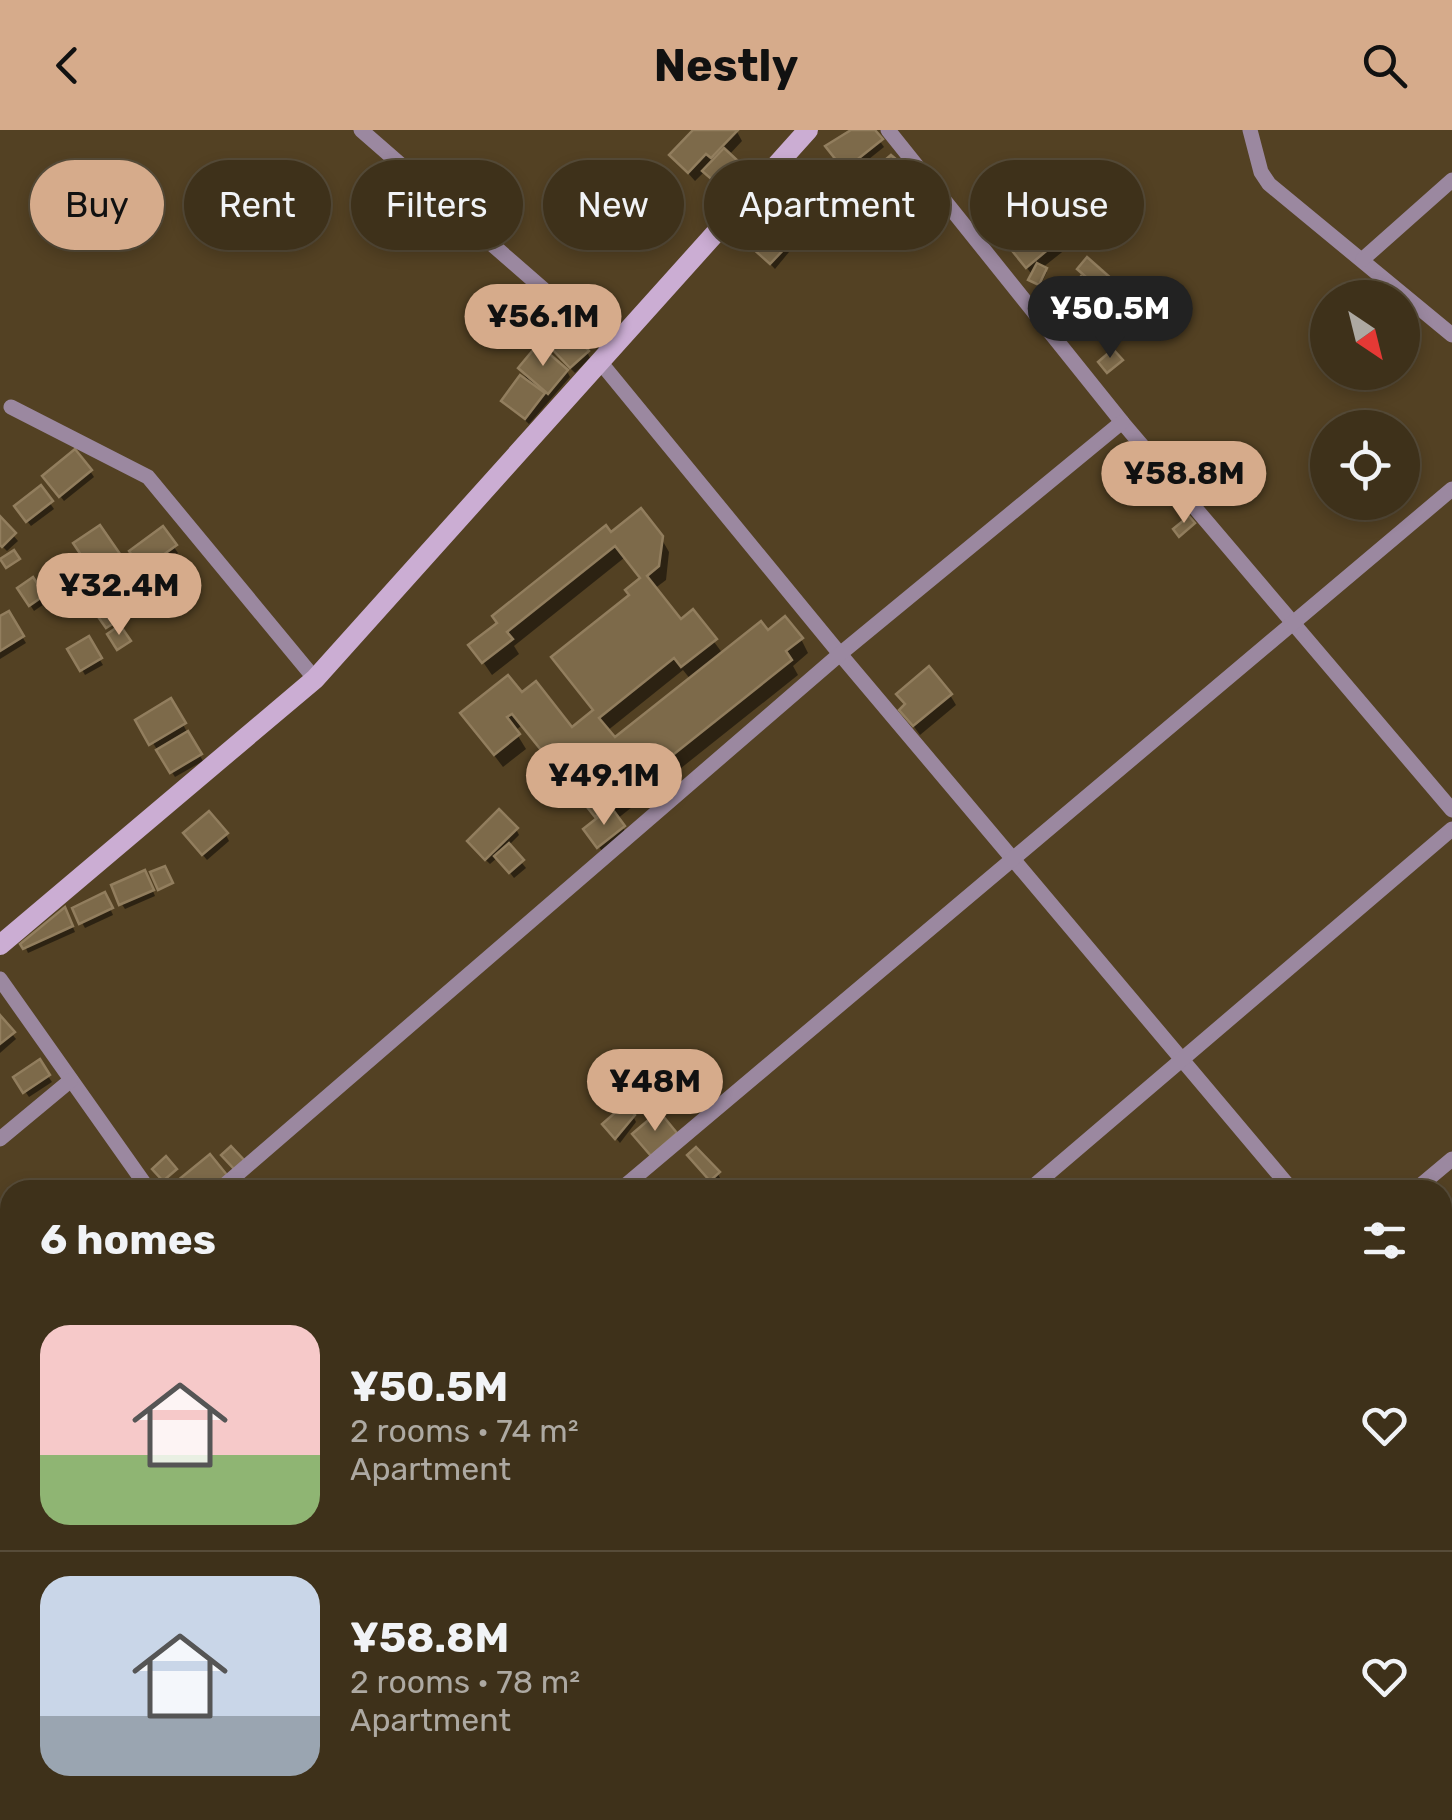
<!DOCTYPE html>
<meta charset="utf-8">
<style>
:root{--surface:#3e311a;--page:#493d27;--text:#f1f3f6;--muted:#ada9a2;--line:#574c39;--accent:#d6ab8b}
body{margin:0;font-family:Rubik,sans-serif;background:var(--page);color:var(--text);height:100vh;display:flex;flex-direction:column;font-size:38px;white-space:nowrap}
*{box-sizing:border-box;margin:0}
p{font-size:32px;color:var(--muted)}
.icon{flex:none;width:55px;height:55px;fill:none;stroke:currentColor;stroke-width:2;stroke-linecap:round;stroke-linejoin:round}
.map{position:relative;flex:1;overflow:hidden}
.sheet{position:absolute;left:0px;top:1050px;width:1452px;height:640px;display:flex;flex-direction:column;background:var(--surface);border-radius:30px 30px 0 0;box-shadow:0 5px 15px #0003,0 0 0 2px var(--line)}
.sheet>*{flex:none}
.banner{position:absolute;left:30px;top:30px;width:1392px;height:90px;display:flex;gap:20px}
.needle{width:65px;rotate:145deg}
.buttons{position:absolute;left:1310px;top:150px;display:grid;gap:20px}
.buttons a{display:grid;place-items:center;width:110px;height:110px;border-radius:50%;background:var(--surface);box-shadow:0 5px 15px #0003,0 0 0 2px var(--line);font-size:50px}
.price{position:absolute;translate:-50% -85px;padding:0 22px;border-radius:35px;background:var(--accent);color:#111;font-size:32px;line-height:65px;filter:drop-shadow(0 2px 5px #0008)}
.price::after{content:'';position:absolute;left:50%;top:60px;width:30px;height:22px;margin-left:-15px;background:inherit;clip-path:polygon(0 0,100% 0,50% 100%)}
.price.selected{background:#222;color:#fff}
ul{padding:0;list-style:none}
li{display:flex;align-items:center;gap:30px;height:250px;padding:0 40px}
li+li{border-top:2px solid var(--line)}
li span{display:grid;place-items:center;flex:none;width:280px;height:200px;border-radius:30px;color:#555}
li>.icon{margin-inline-start:auto}
span .icon{width:120px;height:120px;fill:#fffc;stroke-width:1}
li b{font-size:42px}
h2{display:flex;justify-content:space-between;align-items:center;height:120px;padding:0 40px;font-size:42px}
.chip{padding:0 35px;border-radius:45px;background:var(--surface);box-shadow:0 5px 15px #0003,0 0 0 2px var(--line);font-size:35px;line-height:90px}
.chip.selected{background:var(--accent);color:#111}
header{display:flex;justify-content:space-between;align-items:center;height:130px;padding:0 40px;background:var(--accent);color:#111;font-size:45px;font-weight:700}
.map>svg:first-child{display:block}
.shadow{fill:#0007;fill-rule:evenodd}
.building{fill:#7d6a4a;stroke:#927e5e;stroke-width:2.5}
.lines{fill:none;stroke-linecap:round;stroke-linejoin:round}
.street{stroke:#9b88a0;stroke-width:15}
.secondary{stroke:#cbadd3;stroke-width:20}
</style>
<header><svg class="icon" aria-label="back" viewBox="0 0 24 24"><path d="M15 5l-7 7 7 7"/></svg>Nestly<svg class="icon" aria-label="search" viewBox="0 0 24 24"><circle cx="10" cy="10" r="6"/><path d="M15 15l6 6"/></svg></header>
<div class="map">
<svg width="1452" height="1690" viewBox="0 0 1452 1690">
<rect width="100%" height="100%" fill="#534123"/>
<g class="shadow">
<path d="M 697,0 L 736,0 L 742,11 L 728,26 L 755,56 L 729,84 L 711,62 L 716,56 L 705,41 L 695,51 L 672,25 Z"/>
<path d="M 853,0 L 872,0 L 884,17 L 849,45 L 832,23 Z"/>
<path d="M 900,32 L 914,52 L 910,55 L 913,61 L 936,78 L 919,93 L 910,82 L 901,90 L 894,81 L 881,92 L 872,79 L 875,76 L 853,52 L 863,51 Z"/>
<path d="M 824,60 L 847,87 L 830,105 L 794,72 Z"/>
<path d="M 786,92 L 814,98 L 818,104 L 807,115 Z"/>
<path d="M 1060,109 L 1066,119 L 1042,138 L 1047,142 L 1040,156 L 1032,152 L 1033,146 L 1012,118 Z"/>
<path d="M 786,116 L 789,122 L 775,139 L 754,117 Z"/>
<path d="M 1080,139 L 1112,153 L 1116,159 L 1108,167 L 1088,149 L 1085,153 L 1109,178 L 1087,203 L 1059,174 L 1084,147 Z"/>
<path d="M 587,222 L 590,228 L 575,243 L 558,226 Z"/>
<path d="M 521,239 L 567,241 L 570,247 L 529,294 L 504,271 L 530,255 Z"/>
<path d="M 90,341 L 94,347 L 64,371 L 49,352 Z"/>
<path d="M 40,359 L 54,379 L 31,396 L 20,382 Z"/>
<path d="M 0,390 L 18,411 L 7,421 L 0,414 Z"/>
<path d="M 99,398 L 121,431 L 98,447 L 76,414 Z"/>
<path d="M 162,400 L 178,423 L 148,444 L 132,421 Z"/>
<path d="M 611,405 L 661,408 L 669,422 L 666,450 L 654,459 L 681,492 L 692,482 L 723,524 L 768,503 L 801,509 L 808,523 L 793,536 L 798,545 L 617,689 L 627,704 L 603,722 L 589,705 L 597,691 L 521,596 L 515,601 L 526,619 L 503,637 L 463,584 L 521,566 L 572,600 L 595,582 L 554,528 L 632,466 L 641,450 L 624,428 L 514,516 L 519,524 L 492,545 L 472,516 ZM 683,540 L 691,550 L 615,611 L 607,601 Z"/>
<path d="M 33,451 L 47,472 L 34,481 L 20,459 Z"/>
<path d="M 8,484 L 26,513 L 0,529 L 0,489 Z"/>
<path d="M 88,510 L 103,535 L 85,545 L 71,520 Z"/>
<path d="M 950,565 L 956,575 L 920,605 L 902,580 Z"/>
<path d="M 170,571 L 203,631 L 175,647 L 138,590 Z"/>
<path d="M 516,699 L 519,705 L 508,716 L 526,738 L 514,748 L 498,727 L 490,734 L 473,718 Z"/>
<path d="M 226,705 L 229,711 L 207,730 L 190,709 Z"/>
<path d="M 148,749 L 155,766 L 125,779 L 121,773 Z"/>
<path d="M 104,765 L 113,785 L 85,798 L 75,780 Z"/>
<path d="M 68,786 L 75,802 L 28,823 L 24,814 Z"/>
<path d="M 0,889 L 16,909 L 0,923 Z"/>
<path d="M 39,933 L 52,952 L 29,967 L 16,948 Z"/>
<path d="M 633,986 L 636,992 L 620,1013 L 609,1000 Z"/>
<path d="M 693,1032 L 718,1044 L 721,1050 L 715,1055 Z"/>
<path d="M 10,1405 L 10,1447 L 0,1454 L 0,1412 Z"/>
<path d="M 0,1590 L 10,1605 L 0,1614 Z"/>
<path d="M 76,1680 L 101,1680 L 107,1686 L 111,1680 L 168,1680 L 163,1690 L 114,1690 L 111,1685 L 107,1690 L 80,1690 Z"/>
</g>
<g class="building">
<path d="M 693,0 L 738,0 L 711,28 L 706,24 L 688,43 L 669,25 Z"/>
<path d="M 851,0 L 875,0 L 883,9 L 844,40 L 825,16 Z"/>
<path d="M 724,18 L 752,44 L 723,76 L 707,62 L 716,53 L 702,41 Z"/>
<path d="M 891,25 L 910,41 L 905,45 L 911,52 L 900,61 L 896,55 L 888,61 L 894,68 L 874,84 L 869,78 L 874,74 L 850,51 L 860,43 L 864,48 Z"/>
<path d="M 809,43 L 826,59 L 805,82 L 787,66 Z"/>
<path d="M 920,53 L 935,70 L 914,89 L 905,78 L 897,86 L 889,76 Z"/>
<path d="M 829,62 L 846,79 L 825,100 L 808,83 Z"/>
<path d="M 1018,66 L 1027,78 L 1016,86 L 1007,75 Z"/>
<path d="M 797,77 L 816,97 L 802,111 L 783,91 Z"/>
<path d="M 1037,77 L 1063,107 L 1026,138 L 1009,117 L 1037,93 L 1029,83 Z"/>
<path d="M 768,97 L 788,115 L 770,134 L 751,117 Z"/>
<path d="M 1087,127 L 1114,151 L 1104,163 L 1077,139 Z"/>
<path d="M 1037,133 L 1047,138 L 1039,155 L 1028,150 Z"/>
<path d="M 1081,146 L 1108,171 L 1083,198 L 1056,174 Z"/>
<path d="M 570,201 L 589,221 L 570,238 L 552,219 Z"/>
<path d="M 538,214 L 568,240 L 548,264 L 518,238 Z"/>
<path d="M 1113,219 L 1123,230 L 1107,243 L 1098,232 Z"/>
<path d="M 520,245 L 545,263 L 525,289 L 501,271 Z"/>
<path d="M 75,319 L 92,340 L 59,367 L 42,346 Z"/>
<path d="M 41,355 L 53,371 L 26,392 L 14,376 Z"/>
<path d="M 641,378 L 663,406 L 659,436 L 647,446 L 681,489 L 693,479 L 717,509 L 681,537 L 674,528 L 599,588 L 615,607 L 761,491 L 768,500 L 785,486 L 803,508 L 786,521 L 792,530 L 595,687 L 512,584 L 507,587 L 520,604 L 494,625 L 460,583 L 508,545 L 522,562 L 536,551 L 572,597 L 593,580 L 551,527 L 629,465 L 625,460 L 640,448 L 615,416 L 507,502 L 513,509 L 482,533 L 468,515 L 497,493 L 492,486 L 606,395 L 611,402 Z"/>
<path d="M 0,386 L 16,403 L 2,417 L 0,415 Z"/>
<path d="M 1189,386 L 1195,393 L 1179,407 L 1173,399 Z"/>
<path d="M 100,395 L 120,424 L 93,443 L 73,413 Z"/>
<path d="M 163,396 L 177,415 L 142,440 L 129,421 Z"/>
<path d="M 14,420 L 20,429 L 6,438 L 0,429 Z"/>
<path d="M 33,447 L 45,465 L 29,476 L 17,458 Z"/>
<path d="M 107,473 L 119,490 L 106,498 L 94,481 Z"/>
<path d="M 9,481 L 24,506 L 0,521 L 0,486 Z"/>
<path d="M 120,495 L 131,511 L 117,520 L 107,504 Z"/>
<path d="M 89,506 L 102,528 L 80,541 L 67,519 Z"/>
<path d="M 929,536 L 952,564 L 913,596 L 899,580 L 905,574 L 896,564 Z"/>
<path d="M 171,568 L 186,593 L 149,615 L 135,590 Z"/>
<path d="M 188,601 L 202,624 L 170,643 L 156,620 Z"/>
<path d="M 611,677 L 625,696 L 597,718 L 583,699 Z"/>
<path d="M 499,679 L 518,698 L 485,730 L 467,711 Z"/>
<path d="M 209,681 L 228,703 L 202,725 L 183,703 Z"/>
<path d="M 509,713 L 524,730 L 509,743 L 494,726 Z"/>
<path d="M 165,736 L 173,753 L 158,760 L 150,742 Z"/>
<path d="M 145,740 L 154,760 L 119,775 L 111,755 Z"/>
<path d="M 105,762 L 113,778 L 79,794 L 72,778 Z"/>
<path d="M 65,777 L 73,796 L 23,819 L 20,814 Z"/>
<path d="M 0,885 L 15,902 L 0,914 Z"/>
<path d="M 40,929 L 50,945 L 23,963 L 13,947 Z"/>
<path d="M 625,974 L 635,985 L 615,1009 L 602,994 Z"/>
<path d="M 659,981 L 677,1003 L 651,1026 L 632,1004 Z"/>
<path d="M 231,1016 L 245,1031 L 235,1040 L 221,1025 Z"/>
<path d="M 696,1017 L 720,1042 L 710,1051 L 687,1025 Z"/>
<path d="M 210,1024 L 227,1045 L 209,1060 L 166,1060 Z"/>
<path d="M 166,1026 L 177,1039 L 163,1051 L 152,1039 Z"/>
<path d="M 10,1402 L 10,1433 L 0,1440 L 0,1409 Z"/>
<path d="M 10,1515 L 10,1532 L 6,1535 L 0,1522 Z"/>
<path d="M 0,1586 L 10,1599 L 0,1606 Z"/>
<path d="M 73,1680 L 105,1680 L 106,1681 L 99,1690 L 81,1690 Z"/>
<path d="M 108,1680 L 140,1680 L 134,1690 L 120,1690 Z"/>
<path d="M 146,1680 L 162,1680 L 157,1690 L 141,1690 Z"/>
</g>
<g class="lines">
<g class="street">
<path d="M 361,0 L 613,220"/>
<path d="M 888,0 L 1122,292 L 1452,680"/>
<path d="M 1250,0 L 1261,42 L 1269,54 L 1452,205"/>
<path d="M 1363,129 L 1452,50"/>
<path d="M 601,233 L 840,524 L 1292,1060"/>
<path d="M 11,277 L 148,347 L 315,549"/>
<path d="M 0,849 L 149,1060"/>
<path d="M 0,1009 L 71,950"/>
<path d="M 219,1060 L 840,524 L 1122,292"/>
<path d="M 620,1060 L 1452,359"/>
<path d="M 1029,1060 L 1452,699"/>
<path d="M 1415,1060 L 1452,1029"/>
<path d="M 0,1341 L 10,1334"/>
<path d="M 0,1480 L 10,1486"/>
<path d="M 0,1661 L 10,1669"/>
<path d="M 24,1680 L 39,1690"/>
<path d="M 631,1680 L 639,1690"/>
<path d="M 172,1690 L 178,1680"/>
<path d="M 676,1690 L 688,1680"/>
</g>
<path class="secondary" d="M 0,815 L 315,549 L 808,0"/>
</g>
</svg>
<div class="buttons">
<a><svg class="needle" viewBox="-14 -14 28 28"><path d="M0-13l5 13h-10z" fill="#e53935"/><path d="M0 13l5-13h-10z" fill="#ada9a2"/></svg></a>
<a><svg class="icon" aria-label="locate" viewBox="0 0 24 24"><circle cx="12" cy="12" r="6"/><path d="M12 2v4M12 18v4M2 12h4M18 12h4"/></svg></a>
</div>
<b class="price selected" style="left:1110px;top:231px">¥50.5M</b>
<b class="price" style="left:543px;top:239px">¥56.1M</b>
<b class="price" style="left:1184px;top:396px">¥58.8M</b>
<b class="price" style="left:119px;top:508px">¥32.4M</b>
<b class="price" style="left:604px;top:698px">¥49.1M</b>
<b class="price" style="left:655px;top:1004px">¥48M</b>
<div class="banner">
<a class="chip selected">Buy</a>
<a class="chip">Rent</a>
<a class="chip">Filters</a>
<a class="chip">New</a>
<a class="chip">Apartment</a>
<a class="chip">House</a>
</div>
<section class="sheet">
<h2>6 homes<svg class="icon" aria-label="filters" viewBox="0 0 24 24"><path d="M4 7h16M4 17h16"/><circle cx="9" cy="7" r="2"/><circle cx="15" cy="17" r="2"/></svg></h2>
<ul>
<li><span style="background:linear-gradient(#f6c9c9 65%,#8fb573 0)"><svg class="icon" aria-label="home" viewBox="0 0 24 24"><path d="M3 11l9-7 9 7M6 9v11h12V9"/></svg></span><div><b>¥50.5M</b><p>2 rooms · 74 m²</p><p>Apartment</p></div><svg class="icon" aria-label="heart" viewBox="0 0 24 24"><path d="M12 20l-8-8c-3-5 5-10 8-4 3-6 11-1 8 4z"/></svg></li>
<li><span style="background:linear-gradient(#c9d6e8 70%,#9aa5b1 0)"><svg class="icon" aria-label="home" viewBox="0 0 24 24"><path d="M3 11l9-7 9 7M6 9v11h12V9"/></svg></span><div><b>¥58.8M</b><p>2 rooms · 78 m²</p><p>Apartment</p></div><svg class="icon" aria-label="heart" viewBox="0 0 24 24"><path d="M12 20l-8-8c-3-5 5-10 8-4 3-6 11-1 8 4z"/></svg></li>
</ul>
</section>
</div>
